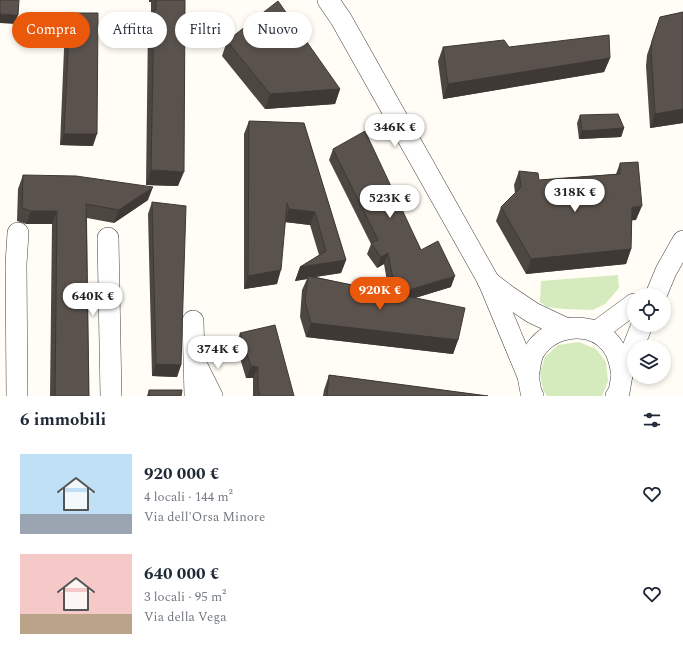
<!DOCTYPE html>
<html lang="it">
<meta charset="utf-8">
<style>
:root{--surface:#fff;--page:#f6f6f7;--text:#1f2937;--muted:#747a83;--accent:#ea580c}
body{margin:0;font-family:Spectral,serif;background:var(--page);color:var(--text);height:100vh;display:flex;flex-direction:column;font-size:15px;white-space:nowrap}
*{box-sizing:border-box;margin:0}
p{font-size:13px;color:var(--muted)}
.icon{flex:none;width:22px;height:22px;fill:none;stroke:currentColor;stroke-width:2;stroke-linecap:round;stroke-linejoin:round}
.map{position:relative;height:396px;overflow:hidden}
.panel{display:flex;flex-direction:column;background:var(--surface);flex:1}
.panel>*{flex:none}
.guide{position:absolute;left:12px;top:12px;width:400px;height:36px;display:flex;gap:8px}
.tools{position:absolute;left:627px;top:288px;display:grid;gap:8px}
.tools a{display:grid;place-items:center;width:44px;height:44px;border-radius:50%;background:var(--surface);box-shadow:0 2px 6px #0003;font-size:20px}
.price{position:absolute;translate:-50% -34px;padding:0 9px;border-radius:14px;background:#fff;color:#222;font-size:13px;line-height:26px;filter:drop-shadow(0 1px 2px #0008)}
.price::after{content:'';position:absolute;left:50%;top:24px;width:12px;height:9px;margin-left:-6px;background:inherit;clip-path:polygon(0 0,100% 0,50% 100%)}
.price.on{background:var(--accent);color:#fff}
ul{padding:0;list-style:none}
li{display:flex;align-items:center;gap:12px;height:100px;padding:0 20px}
li span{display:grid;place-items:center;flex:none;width:112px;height:80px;border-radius:0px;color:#555}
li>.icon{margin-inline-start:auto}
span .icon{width:48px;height:48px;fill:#fffc;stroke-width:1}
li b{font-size:17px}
h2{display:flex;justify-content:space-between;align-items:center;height:48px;padding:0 20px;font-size:17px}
.pill{padding:0 14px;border-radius:18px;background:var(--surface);box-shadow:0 2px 6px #0003;font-size:14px;line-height:36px}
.pill.on{background:var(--accent);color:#fff}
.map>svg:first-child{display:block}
.green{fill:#d5ebbd}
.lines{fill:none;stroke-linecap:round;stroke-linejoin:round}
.minor-casing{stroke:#444;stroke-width:22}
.minor{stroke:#fff;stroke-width:21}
.wall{fill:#4d4742}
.shaded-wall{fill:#3f3936}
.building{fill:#5a524d;stroke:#3f3936}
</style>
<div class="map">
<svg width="683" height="396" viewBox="0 0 683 396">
<rect width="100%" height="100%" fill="#fffdf5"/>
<g class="green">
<path d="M 618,275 L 619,288 L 605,304 L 593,310 L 564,309 L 547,307 L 540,302 L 541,281 Z"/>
<path d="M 579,342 L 596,349 L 606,362 L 608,381 L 602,396 L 547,396 L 543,390 L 540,373 L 545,357 L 558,345 Z"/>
</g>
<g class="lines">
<g class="minor-casing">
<g id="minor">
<path d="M 328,0 L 341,19 L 488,280 L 528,376 L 531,392 L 533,396"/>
<path d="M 108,238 L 111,396"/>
<path d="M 488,281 L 509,297 L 533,313 L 565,328"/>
<path d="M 656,295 L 666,271 L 683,241"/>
<path d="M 193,321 L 195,396"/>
<path d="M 596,332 L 634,304"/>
<path d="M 196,364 L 212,396"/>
<path d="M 528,376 C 530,369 530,357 535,350 C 552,325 591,319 611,344 C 618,353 620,363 622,375"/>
<path d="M 17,396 L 16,264 L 18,233"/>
<path d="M 616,396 L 619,392 L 622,375 L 642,325"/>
</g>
</g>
<use href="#minor" class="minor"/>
</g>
<g class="wall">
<path d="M 149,0 L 185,0 L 178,186 L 146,185 L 148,24 L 151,17 L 151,2 L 149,2 Z"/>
<path d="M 683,12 L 683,123 L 650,128 L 646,66 L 647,55 L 660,17 Z"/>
<path d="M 70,13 L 93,146 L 60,145 L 65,25 Z"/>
<path d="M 227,41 L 340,89 L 335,104 L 265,109 L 222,56 Z"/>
<path d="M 443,47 L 509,47 L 610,58 L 604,72 L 443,99 L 438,61 Z"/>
<path d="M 580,115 L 624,128 L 621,137 L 579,139 L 577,123 Z"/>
<path d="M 249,121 L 304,123 L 346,260 L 341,273 L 316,277 L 389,293 L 384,264 L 377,268 L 367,254 L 371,244 L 329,160 L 333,149 L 421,250 L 451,287 L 415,298 L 458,340 L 453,354 L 306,337 L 300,317 L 302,290 L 307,279 L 295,281 L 300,267 L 319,255 L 310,225 L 285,222 L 277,284 L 244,289 L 244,134 Z"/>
<path d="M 620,163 L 636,220 L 632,220 L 631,249 L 626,264 L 526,274 L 496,221 L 501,207 L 515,193 L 514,185 L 519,171 L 539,180 L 616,174 Z"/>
<path d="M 23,175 L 148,200 L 114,223 L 87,218 L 89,396 L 50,396 L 52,224 L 26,224 L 17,221 L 18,189 Z"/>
<path d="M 152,202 L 181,365 L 177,377 L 152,376 L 148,214 Z"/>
<path d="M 240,333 L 294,396 L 253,396 L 253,378 L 246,378 L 236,345 Z"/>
<path d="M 329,375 L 488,396 L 323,396 L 324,390 Z"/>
<path d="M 149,390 L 181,396 L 147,396 Z"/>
</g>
<g class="shaded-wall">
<path d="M 149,0 L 152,0 L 151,2 L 149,2 Z"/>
<path d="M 0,14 L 18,15 L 15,24 L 0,23 Z"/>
<path d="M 610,58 L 604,72 L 443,99 L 448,84 Z"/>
<path d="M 340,89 L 335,104 L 265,109 L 270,94 Z"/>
<path d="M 683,109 L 683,123 L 650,128 L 655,114 Z"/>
<path d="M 624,128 L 621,137 L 579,139 L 582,131 Z"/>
<path d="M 64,134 L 97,134 L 93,146 L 60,145 Z"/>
<path d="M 151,170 L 184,172 L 178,186 L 146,185 Z"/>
<path d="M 153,187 L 148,200 L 114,223 L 119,210 Z"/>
<path d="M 642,206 L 636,220 L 627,221 L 632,207 Z"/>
<path d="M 289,209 L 315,212 L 310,225 L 285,222 Z"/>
<path d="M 31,211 L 57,211 L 52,224 L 26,224 Z"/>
<path d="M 631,249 L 626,264 L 526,274 L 531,259 Z"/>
<path d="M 388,253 L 384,264 L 377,268 L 381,257 Z"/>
<path d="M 346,260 L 341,273 L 307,278 L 308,276 L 307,279 L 295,281 L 300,267 Z"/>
<path d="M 281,270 L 277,284 L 244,289 L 248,276 Z"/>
<path d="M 455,276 L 451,287 L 392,305 L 396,294 Z"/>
<path d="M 311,323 L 458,340 L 453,354 L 306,337 Z"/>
<path d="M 156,364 L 181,365 L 177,377 L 152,376 Z"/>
<path d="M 251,366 L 258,367 L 253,378 L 246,378 Z"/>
</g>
<g class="building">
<path d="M 0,0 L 19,0 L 18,15 L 0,14 Z"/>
<path d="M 156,0 L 185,0 L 184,172 L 151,170 L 154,10 L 156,10 Z"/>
<path d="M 278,1 L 340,89 L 270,94 L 227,41 Z"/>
<path d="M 683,12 L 683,109 L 655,114 L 651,51 L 652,41 L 660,17 Z"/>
<path d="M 70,13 L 98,13 L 97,134 L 64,134 Z"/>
<path d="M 609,35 L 610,58 L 448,84 L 443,47 L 504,40 L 509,47 Z"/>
<path d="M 618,114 L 624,128 L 582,131 L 580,115 Z"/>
<path d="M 249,121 L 304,123 L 346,260 L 300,267 L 326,251 L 315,212 L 289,209 L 287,203 L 281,270 L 248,276 Z"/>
<path d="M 365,131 L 421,250 L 438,241 L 455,276 L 396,294 L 388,253 L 381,257 L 371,243 L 378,240 L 333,149 Z"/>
<path d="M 638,162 L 642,206 L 632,207 L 631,249 L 531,259 L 501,207 L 521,187 L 519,171 L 538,173 L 539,180 L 620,174 L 620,163 Z"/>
<path d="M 23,175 L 76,176 L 153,187 L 119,210 L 86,204 L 89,396 L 55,396 L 57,211 L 31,211 L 22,208 Z"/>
<path d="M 152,202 L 186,206 L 181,365 L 156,364 Z"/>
<path d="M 308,276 L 465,308 L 458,340 L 311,323 L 305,302 Z"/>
<path d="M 275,325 L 294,396 L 260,396 L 258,388 L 258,367 L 251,366 L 240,333 Z"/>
<path d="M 329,375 L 488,396 L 327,396 Z"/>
<path d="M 149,390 L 182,390 L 181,396 L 149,396 Z"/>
</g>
</svg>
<div class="tools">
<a><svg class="icon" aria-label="locate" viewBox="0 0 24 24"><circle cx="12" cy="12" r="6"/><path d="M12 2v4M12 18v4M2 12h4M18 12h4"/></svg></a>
<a><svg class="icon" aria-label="layers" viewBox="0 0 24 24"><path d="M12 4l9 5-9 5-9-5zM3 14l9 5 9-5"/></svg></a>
</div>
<b class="price" style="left:395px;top:148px">346K €</b>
<b class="price" style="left:575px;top:213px">318K €</b>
<b class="price" style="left:390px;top:219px">523K €</b>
<b class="price on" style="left:380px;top:311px">920K €</b>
<b class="price" style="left:93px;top:317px">640K €</b>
<b class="price" style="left:218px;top:370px">374K €</b>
<div class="guide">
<a class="pill on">Compra</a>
<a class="pill">Affitta</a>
<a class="pill">Filtri</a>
<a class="pill">Nuovo</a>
</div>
</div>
<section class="panel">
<h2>6 immobili<svg class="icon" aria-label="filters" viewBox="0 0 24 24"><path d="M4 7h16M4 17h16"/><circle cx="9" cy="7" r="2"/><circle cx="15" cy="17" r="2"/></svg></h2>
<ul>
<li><span style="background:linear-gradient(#bfe0f5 75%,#9aa5b1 0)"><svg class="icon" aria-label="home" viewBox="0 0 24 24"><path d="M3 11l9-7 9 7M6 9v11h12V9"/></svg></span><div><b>920 000 €</b><p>4 locali · 144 m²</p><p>Via dell'Orsa Minore</p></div><svg class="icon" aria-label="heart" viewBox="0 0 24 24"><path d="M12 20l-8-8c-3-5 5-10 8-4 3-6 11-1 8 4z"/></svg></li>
<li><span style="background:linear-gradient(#f6c9c9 75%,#b9a48a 0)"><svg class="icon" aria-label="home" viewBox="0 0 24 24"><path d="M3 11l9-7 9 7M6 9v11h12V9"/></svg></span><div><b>640 000 €</b><p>3 locali · 95 m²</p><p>Via della Vega</p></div><svg class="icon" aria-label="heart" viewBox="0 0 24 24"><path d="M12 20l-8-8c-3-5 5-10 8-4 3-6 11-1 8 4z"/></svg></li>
</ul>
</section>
